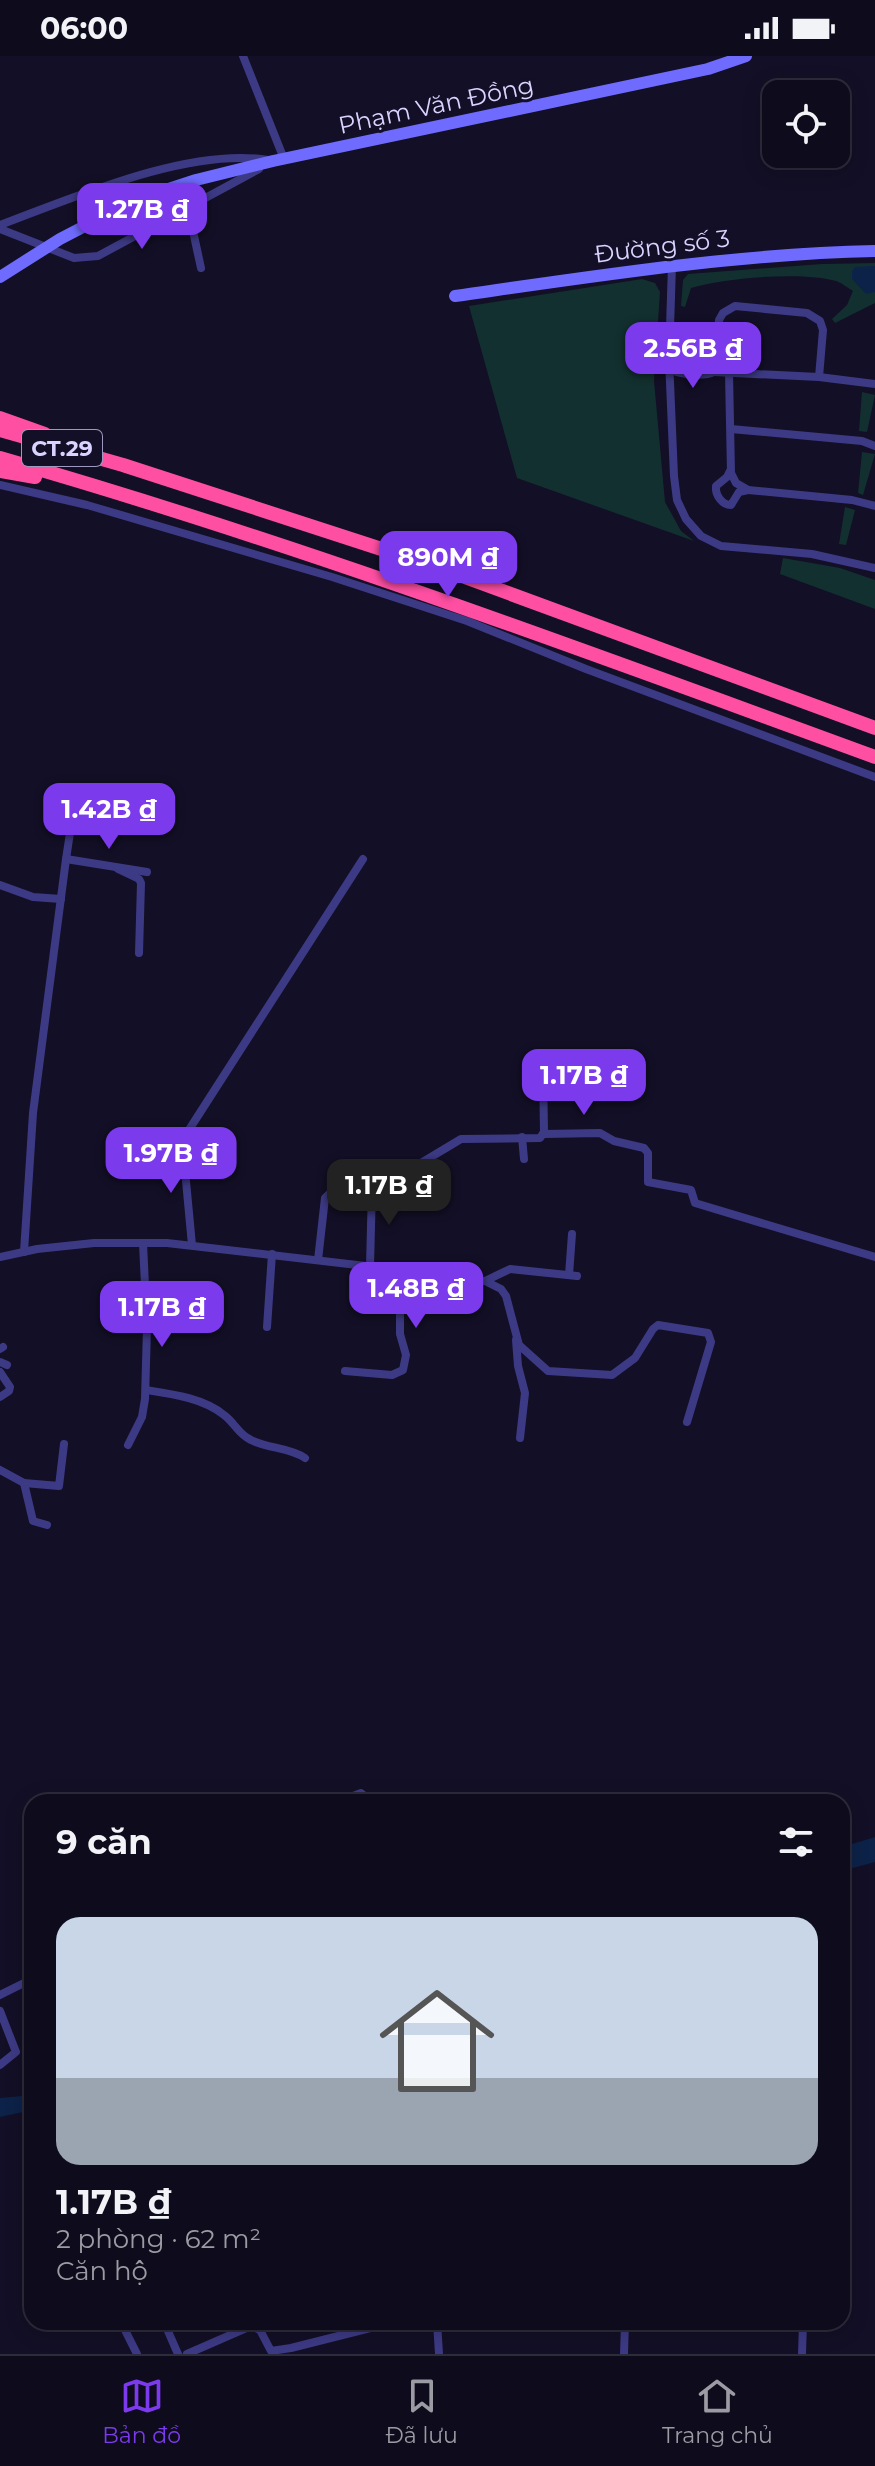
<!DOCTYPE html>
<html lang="vi">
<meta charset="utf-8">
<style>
:root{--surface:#0e0b1c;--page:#1c1929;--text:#f1f3f6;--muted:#9b9ba3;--line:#2e2b3b;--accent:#7c3aed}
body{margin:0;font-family:Montserrat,sans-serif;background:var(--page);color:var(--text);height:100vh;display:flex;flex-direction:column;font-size:30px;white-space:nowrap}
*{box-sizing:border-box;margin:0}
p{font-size:26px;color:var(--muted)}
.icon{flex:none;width:44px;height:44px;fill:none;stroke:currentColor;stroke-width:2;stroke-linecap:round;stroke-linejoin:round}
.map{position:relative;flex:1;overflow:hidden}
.panel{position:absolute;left:24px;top:1738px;width:826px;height:536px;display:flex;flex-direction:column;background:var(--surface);border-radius:24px;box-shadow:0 4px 20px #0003,0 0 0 2px var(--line)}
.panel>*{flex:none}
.fabs{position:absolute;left:762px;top:24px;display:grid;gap:16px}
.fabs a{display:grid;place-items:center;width:88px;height:88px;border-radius:16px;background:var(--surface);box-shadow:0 4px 20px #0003,0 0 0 2px var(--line);font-size:40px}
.price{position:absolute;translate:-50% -68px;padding:0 18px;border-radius:16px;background:var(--accent);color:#fff;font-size:26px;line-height:52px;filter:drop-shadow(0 2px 4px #0008)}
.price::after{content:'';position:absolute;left:50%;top:48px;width:24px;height:18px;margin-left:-12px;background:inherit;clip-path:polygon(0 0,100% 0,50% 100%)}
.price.on{background:#222;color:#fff}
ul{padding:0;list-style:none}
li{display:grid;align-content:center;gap:16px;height:424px;padding:0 32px}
li span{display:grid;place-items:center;height:248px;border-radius:24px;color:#555}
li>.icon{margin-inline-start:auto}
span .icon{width:144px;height:144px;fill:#fffc;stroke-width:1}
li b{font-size:34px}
h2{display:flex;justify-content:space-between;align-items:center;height:96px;padding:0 32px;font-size:34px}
.status{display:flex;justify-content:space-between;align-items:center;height:56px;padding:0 40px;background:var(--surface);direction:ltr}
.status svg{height:22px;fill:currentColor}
.menu{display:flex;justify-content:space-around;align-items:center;height:112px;border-top:2px solid var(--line);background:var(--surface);font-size:22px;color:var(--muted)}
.menu a{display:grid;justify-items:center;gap:4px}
.menu .on{color:var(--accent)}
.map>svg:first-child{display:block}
.green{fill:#12302f}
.water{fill:#0c2248}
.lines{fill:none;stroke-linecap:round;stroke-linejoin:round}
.street{stroke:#3d3a85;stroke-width:8}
.secondary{stroke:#6f6bff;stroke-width:12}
.highway{stroke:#ff4fa3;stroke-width:14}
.secondary-bridge{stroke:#6f6bff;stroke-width:12}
.labels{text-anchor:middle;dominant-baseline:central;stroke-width:6;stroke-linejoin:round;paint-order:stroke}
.shield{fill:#130f26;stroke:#9e99be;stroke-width:2}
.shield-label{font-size:22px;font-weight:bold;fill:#d9d4ff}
.street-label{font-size:24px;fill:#d9d4ff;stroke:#130f26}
</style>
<div class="status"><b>06:00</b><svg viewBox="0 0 49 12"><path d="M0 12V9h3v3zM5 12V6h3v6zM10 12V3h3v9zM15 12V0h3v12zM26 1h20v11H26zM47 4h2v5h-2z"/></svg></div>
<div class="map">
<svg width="875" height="2298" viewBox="0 0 875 2298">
<rect width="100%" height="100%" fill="#130f26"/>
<g class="green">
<path d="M 875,207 L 875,247 L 835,267 L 832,263 L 847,249 L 853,235 C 848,232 842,227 836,225 C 803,215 724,222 691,232 L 685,251 L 681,250 L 683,224 L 688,218 L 822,208 Z"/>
<path d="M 642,223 L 655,227 L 660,236 L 654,325 L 665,446 L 681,475 L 694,485 L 517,422 L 469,250 Z"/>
<path d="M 862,336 L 875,339 L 867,376 L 859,375 Z"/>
<path d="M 862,396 L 875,398 L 863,439 L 858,437 Z"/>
<path d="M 845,451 L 855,454 L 846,489 L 839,488 Z"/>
<path d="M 783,502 L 840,512 L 875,524 L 875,553 L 780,518 Z"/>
</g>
<g class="water">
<path d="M 875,210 L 875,236 L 866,238 L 852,223 L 852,215 L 855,211 Z"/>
<path d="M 875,1781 L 875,1806 L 842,1815 L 842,1791 Z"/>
<path d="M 32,2036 L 32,2054 L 0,2061 L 0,2042 L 22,2040 Z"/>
</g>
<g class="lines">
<g class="street">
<path d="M 243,0 L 284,103"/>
<path d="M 188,152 L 201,212"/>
<path d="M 0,169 C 75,141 189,91 268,104"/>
<path d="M 0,173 L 74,202 L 98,200 L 259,113"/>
<path d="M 672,209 L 669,303 L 674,420 L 677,444 L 686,463 L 701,480 L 721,490 L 812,498 L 875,512"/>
<path d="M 670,313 C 679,307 705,309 714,316 L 819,321 L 875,328"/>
<path d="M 670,313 C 680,319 704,321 714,316"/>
<path d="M 714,316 L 719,264 L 723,257 L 735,250 L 807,257 L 820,265 L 823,274 L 819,321"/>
<path d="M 729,317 L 731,417 L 736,427 L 748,434 L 852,444 L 875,450"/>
<path d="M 731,373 L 862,385 L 875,390"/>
<path d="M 730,415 L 727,421 L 716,430 C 715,439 722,449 731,449 L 739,436 L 748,434"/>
<path d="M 0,429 L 87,449 L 332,521 L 467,565 L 586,613 L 875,721"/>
<path d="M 74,748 L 127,750"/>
<path d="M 66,803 L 147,816"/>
<path d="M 118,813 L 139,823 L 141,827 L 139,897"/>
<path d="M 0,829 L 33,841 L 61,843"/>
<path d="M 544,1078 L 600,1077 L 614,1085 L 644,1092 L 648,1097 L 648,1126 L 691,1134 L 695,1147 L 875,1201"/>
<path d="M 522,1081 L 524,1103"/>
<path d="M 192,1189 L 183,1093 L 185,1080 L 363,803"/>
<path d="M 24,1196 L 33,1057 L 66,803 L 77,731"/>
<path d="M 0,1201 L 37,1193 L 94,1187 L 167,1187 L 400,1214 L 457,1225 L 485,1225 L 510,1213 L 577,1220"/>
<path d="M 318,1204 L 325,1142 L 334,1133 L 336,1118 L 340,1114 L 421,1107 L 461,1083 L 540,1082 L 544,1076 L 543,1012 L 576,1016"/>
<path d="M 370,1210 L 372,1131"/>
<path d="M 569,1219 L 572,1178"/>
<path d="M 485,1225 L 501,1233 L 506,1240 L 519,1289 L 548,1315 L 612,1319 L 635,1302 L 653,1273 L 658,1269 L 708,1277 L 711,1286 L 687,1366"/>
<path d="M 267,1271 L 272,1198"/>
<path d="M 516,1284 L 518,1310 L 525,1337 L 520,1382"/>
<path d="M 0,1293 L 3,1291"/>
<path d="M 0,1306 L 7,1309"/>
<path d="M 345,1315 L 392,1319 L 403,1314 L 406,1299 L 400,1278 L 400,1214"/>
<path d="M 0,1316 L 10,1331 L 9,1335 L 0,1341"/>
<path d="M 146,1334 C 172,1338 203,1342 224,1359 C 235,1367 238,1378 251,1384 C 269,1393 288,1391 305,1402"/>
<path d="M 128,1389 L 142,1361 L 145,1343 L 147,1272 L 143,1187"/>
<path d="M 0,1414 L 24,1427 L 59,1430 L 64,1388"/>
<path d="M 24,1427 L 33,1465 L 47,1469"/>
<path d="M 337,1746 L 361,1737 L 372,1746"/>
<path d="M 0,1939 L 32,1923"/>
<path d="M 0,1955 L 16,1996 L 0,2009"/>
<path d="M 32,2065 L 28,2070 L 32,2078"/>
<path d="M 121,2266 L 137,2298"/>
<path d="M 164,2266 L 178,2298"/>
<path d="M 437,2266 L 439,2298"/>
<path d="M 187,2298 L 251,2270 L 260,2274 L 271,2295 L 291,2292 L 394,2266"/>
<path d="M 624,2298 L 625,2266"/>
<path d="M 802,2298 L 803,2266"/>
</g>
<g class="secondary">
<path d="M 135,144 L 196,124 L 273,105 L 708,13 L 746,0"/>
<path d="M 455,240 C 595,220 734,198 875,195"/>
</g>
<g class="highway">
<path d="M 0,362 L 45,378"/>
<path d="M 0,374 L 123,409 L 443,513 L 875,672"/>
<path d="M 0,402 C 297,487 585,595 875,701"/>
<path d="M 0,415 L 35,421"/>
</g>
<path class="secondary-bridge" d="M 0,221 L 60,183 L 135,144"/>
</g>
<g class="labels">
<rect class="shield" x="22" y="374" width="80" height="36" rx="6"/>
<g class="shield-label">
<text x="62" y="392">CT.29</text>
</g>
<g class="street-label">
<text transform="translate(436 49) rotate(-12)">Phạm Văn Đồng</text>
<text transform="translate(662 190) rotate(-7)">Đường số 3</text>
</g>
</g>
</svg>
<div class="fabs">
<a><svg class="icon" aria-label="locate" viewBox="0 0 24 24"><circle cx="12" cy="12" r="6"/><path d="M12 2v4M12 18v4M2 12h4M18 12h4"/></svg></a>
</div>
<b class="price" style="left:142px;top:195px">1.27B ₫</b>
<b class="price" style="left:693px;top:334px">2.56B ₫</b>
<b class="price" style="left:448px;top:543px">890M ₫</b>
<b class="price" style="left:109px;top:795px">1.42B ₫</b>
<b class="price" style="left:584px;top:1061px">1.17B ₫</b>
<b class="price" style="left:171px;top:1139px">1.97B ₫</b>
<b class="price on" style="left:389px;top:1171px">1.17B ₫</b>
<b class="price" style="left:416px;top:1274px">1.48B ₫</b>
<b class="price" style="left:162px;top:1293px">1.17B ₫</b>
<section class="panel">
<h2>9 căn<svg class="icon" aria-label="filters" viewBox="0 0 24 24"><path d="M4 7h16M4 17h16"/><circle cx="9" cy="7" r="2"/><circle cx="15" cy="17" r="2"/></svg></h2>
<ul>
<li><span style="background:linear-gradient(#c9d6e8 65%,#9aa5b1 0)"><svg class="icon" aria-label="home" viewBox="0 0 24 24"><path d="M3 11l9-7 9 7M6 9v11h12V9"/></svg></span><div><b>1.17B ₫</b><p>2 phòng · 62 m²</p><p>Căn hộ</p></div></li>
</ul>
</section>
</div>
<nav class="menu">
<a class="on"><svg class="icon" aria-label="map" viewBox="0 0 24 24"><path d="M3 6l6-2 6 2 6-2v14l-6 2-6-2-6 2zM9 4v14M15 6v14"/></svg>Bản đồ</a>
<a><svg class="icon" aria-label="saved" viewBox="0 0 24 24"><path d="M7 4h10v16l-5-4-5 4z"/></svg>Đã lưu</a>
<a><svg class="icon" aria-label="home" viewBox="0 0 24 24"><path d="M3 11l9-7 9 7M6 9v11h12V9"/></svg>Trang chủ</a>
</nav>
